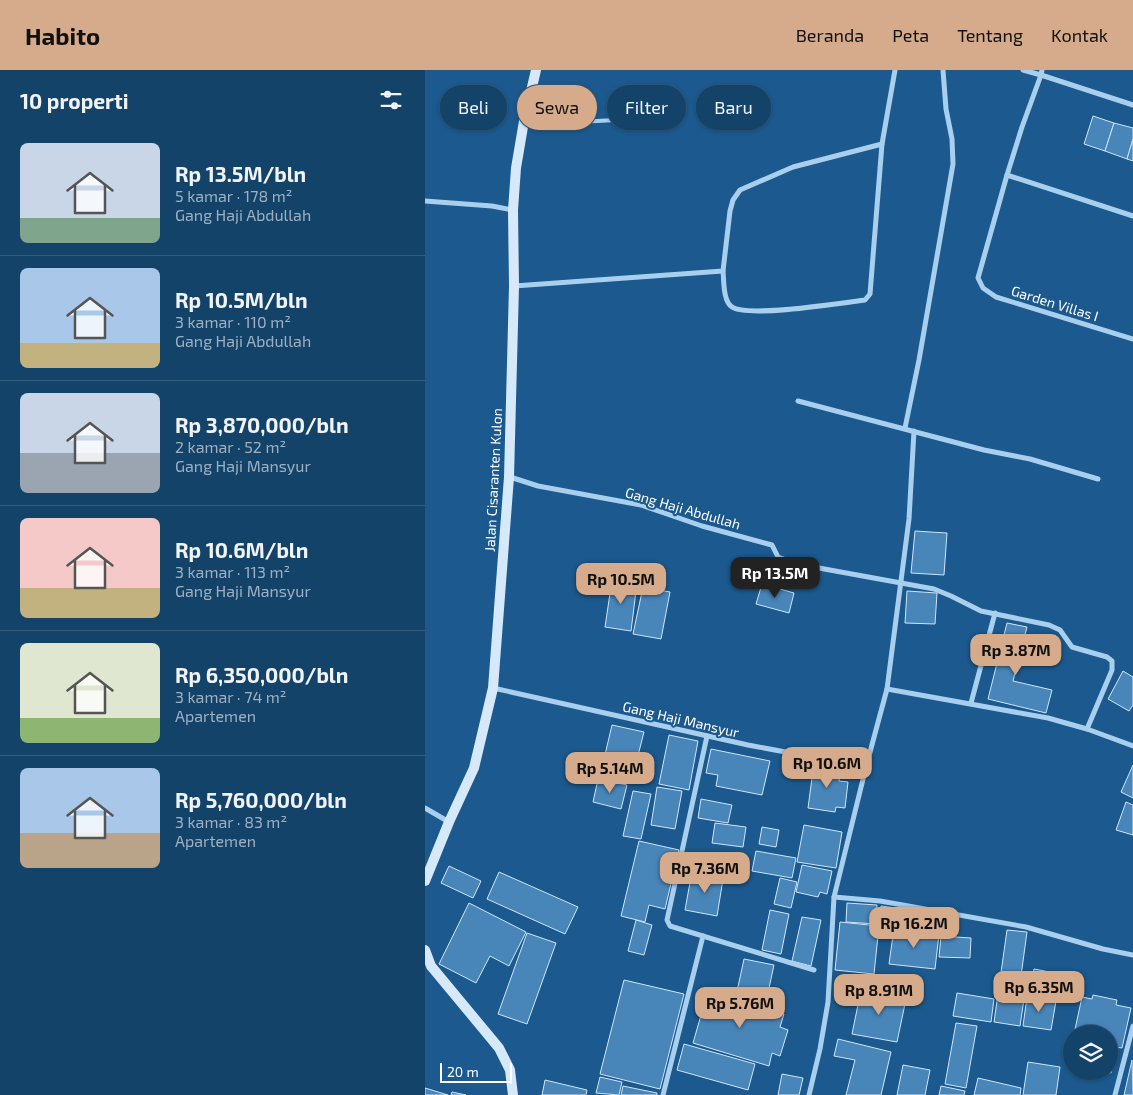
<!DOCTYPE html>
<html lang="id">
<meta charset="utf-8">
<style>
:root{--surface:#14436a;--page:#214e72;--text:#f1f3f6;--muted:#9db0c1;--line:#335c7e;--accent:#d6ab8b}
body{margin:0;font-family:"Exo 2",sans-serif;background:var(--page);color:var(--text);height:100vh;display:flex;flex-direction:column;font-size:19px;white-space:nowrap}
*{box-sizing:border-box;margin:0}
p{font-size:16px;color:var(--muted)}
.icon{flex:none;width:28px;height:28px;fill:none;stroke:currentColor;stroke-width:2;stroke-linecap:round;stroke-linejoin:round}
.map{position:relative;flex:1;overflow:hidden}
.details{display:flex;flex-direction:column;background:var(--surface);width:425px}
.details>*{flex:none}
.guide{position:absolute;left:15px;top:15px;width:475px;height:45px;display:flex;gap:10px}
.controls{position:absolute;left:638px;top:955px;display:grid;gap:10px}
.controls a{display:grid;place-items:center;width:55px;height:55px;border-radius:50%;background:var(--surface);box-shadow:0 1px 4px #0004,0 0 0 1px var(--line);font-size:25px}
.scale{position:absolute;left:15px;bottom:12px;width:72px;box-sizing:border-box;padding-left:5px;border:2px solid #fff;border-top:0;font-size:14px;line-height:18px;white-space:nowrap;color:#fff;-webkit-text-stroke:4px #1b598e;paint-order:stroke}
.price{position:absolute;translate:-50% -42px;padding:0 11px;border-radius:10px;background:var(--accent);color:#111;font-size:16px;line-height:32px;filter:drop-shadow(0 1px 2px #0008)}
.price::after{content:'';position:absolute;left:50%;top:30px;width:15px;height:11px;margin-left:-8px;background:inherit;clip-path:polygon(0 0,100% 0,50% 100%)}
.price.active{background:#222;color:#fff}
ul{padding:0;list-style:none}
li{display:flex;align-items:center;gap:15px;height:125px;padding:0 20px}
li+li{border-top:1px solid var(--line)}
li span{display:grid;place-items:center;flex:none;width:140px;height:100px;border-radius:8px;color:#555}
li>.icon{margin-inline-start:auto}
span .icon{width:60px;height:60px;fill:#fffc;stroke-width:1}
li b{font-size:21px}
h2{display:flex;justify-content:space-between;align-items:center;height:60px;padding:0 20px;font-size:21px}
.pill{padding:0 18px;border-radius:22px;background:var(--surface);box-shadow:0 1px 4px #0004,0 0 0 1px var(--line);font-size:18px;line-height:45px}
.pill.active{background:var(--accent);color:#111}
header{display:flex;align-items:center;gap:30px;box-sizing:border-box;height:70px;padding:0 25px;background:var(--accent);color:#111}
header strong{font-size:24px}
nav{display:flex;gap:28px;margin-inline-start:auto;font-size:18px}
main{display:flex;flex:1;min-height:0}
.map>svg:first-child{display:block}
.building{fill:#4885b8;stroke:#cee6fa}
.lines{fill:none;stroke-linecap:round;stroke-linejoin:round}
.service{stroke:#a9cfee;stroke-width:4}
.minor{stroke:#a9cfee;stroke-width:5}
.secondary{stroke:#d5e9fa;stroke-width:10}
.labels{text-anchor:middle;dominant-baseline:central;stroke-width:4;stroke-linejoin:round;paint-order:stroke}
.street-label{font-size:14px;fill:#fff;stroke:#1b598e}
</style>
<header>
<strong>Habito</strong>
<nav><a>Beranda</a><a>Peta</a><a>Tentang</a><a>Kontak</a></nav>
</header>
<main>
<section class="details">
<h2>10 properti<svg class="icon" aria-label="filters" viewBox="0 0 24 24"><path d="M4 7h16M4 17h16"/><circle cx="9" cy="7" r="2"/><circle cx="15" cy="17" r="2"/></svg></h2>
<ul>
<li><span style="background:linear-gradient(#c9d6e8 75%,#7fa58c 0)"><svg class="icon" aria-label="home" viewBox="0 0 24 24"><path d="M3 11l9-7 9 7M6 9v11h12V9"/></svg></span><div><b>Rp 13.5M/bln</b><p>5 kamar · 178 m²</p><p>Gang Haji Abdullah</p></div></li>
<li><span style="background:linear-gradient(#a9c7e8 75%,#c2b280 0)"><svg class="icon" aria-label="home" viewBox="0 0 24 24"><path d="M3 11l9-7 9 7M6 9v11h12V9"/></svg></span><div><b>Rp 10.5M/bln</b><p>3 kamar · 110 m²</p><p>Gang Haji Abdullah</p></div></li>
<li><span style="background:linear-gradient(#c9d6e8 60%,#9aa5b1 0)"><svg class="icon" aria-label="home" viewBox="0 0 24 24"><path d="M3 11l9-7 9 7M6 9v11h12V9"/></svg></span><div><b>Rp 3,870,000/bln</b><p>2 kamar · 52 m²</p><p>Gang Haji Mansyur</p></div></li>
<li><span style="background:linear-gradient(#f6c9c9 70%,#c2b280 0)"><svg class="icon" aria-label="home" viewBox="0 0 24 24"><path d="M3 11l9-7 9 7M6 9v11h12V9"/></svg></span><div><b>Rp 10.6M/bln</b><p>3 kamar · 113 m²</p><p>Gang Haji Mansyur</p></div></li>
<li><span style="background:linear-gradient(#dfe7d0 75%,#8fb573 0)"><svg class="icon" aria-label="home" viewBox="0 0 24 24"><path d="M3 11l9-7 9 7M6 9v11h12V9"/></svg></span><div><b>Rp 6,350,000/bln</b><p>3 kamar · 74 m²</p><p>Apartemen</p></div></li>
<li><span style="background:linear-gradient(#a9c7e8 65%,#b9a48a 0)"><svg class="icon" aria-label="home" viewBox="0 0 24 24"><path d="M3 11l9-7 9 7M6 9v11h12V9"/></svg></span><div><b>Rp 5,760,000/bln</b><p>3 kamar · 83 m²</p><p>Apartemen</p></div></li>
</ul>
</section>
<div class="map">
<svg width="708" height="1025" viewBox="0 0 708 1025">
<rect width="100%" height="100%" fill="#1b598e"/>
<g class="building">
<path d="M 668,46 L 689,53 L 680,81 L 659,74 Z"/>
<path d="M 689,53 L 708,58 L 708,69 L 702,89 L 680,81 Z"/>
<path d="M 708,69 L 708,91 L 702,89 Z"/>
<path d="M 490,461 L 522,463 L 519,505 L 486,503 Z"/>
<path d="M 187,510 L 212,513 L 206,561 L 180,557 Z"/>
<path d="M 337,514 L 369,523 L 364,543 L 331,534 Z"/>
<path d="M 218,517 L 245,522 L 236,569 L 208,564 Z"/>
<path d="M 482,521 L 512,523 L 510,554 L 480,553 Z"/>
<path d="M 582,553 L 602,557 L 588,611 L 627,620 L 621,643 L 563,629 Z"/>
<path d="M 698,601 L 708,607 L 708,635 L 704,641 L 683,629 Z"/>
<path d="M 187,655 L 219,662 L 206,713 L 175,706 Z"/>
<path d="M 244,665 L 273,671 L 264,720 L 234,714 Z"/>
<path d="M 286,679 L 345,691 L 337,725 L 291,716 L 293,705 L 281,703 Z"/>
<path d="M 389,693 L 416,697 L 414,711 L 423,712 L 420,738 L 411,737 L 410,742 L 383,738 Z"/>
<path d="M 708,695 L 708,728 L 696,722 Z"/>
<path d="M 173,709 L 202,715 L 196,739 L 168,732 Z"/>
<path d="M 232,717 L 257,721 L 250,759 L 226,755 Z"/>
<path d="M 208,721 L 226,724 L 216,769 L 198,766 Z"/>
<path d="M 276,729 L 307,735 L 303,753 L 273,748 Z"/>
<path d="M 701,732 L 708,735 L 708,765 L 691,760 Z"/>
<path d="M 290,753 L 321,757 L 318,777 L 287,773 Z"/>
<path d="M 379,755 L 417,762 L 411,798 L 372,792 Z"/>
<path d="M 337,757 L 354,760 L 351,777 L 334,774 Z"/>
<path d="M 214,771 L 254,780 L 240,839 L 224,835 L 220,852 L 196,846 Z"/>
<path d="M 331,781 L 371,788 L 367,808 L 327,801 Z"/>
<path d="M 377,795 L 407,801 L 402,824 L 395,822 L 393,827 L 371,822 Z"/>
<path d="M 24,796 L 56,811 L 48,828 L 16,813 Z"/>
<path d="M 286,801 L 299,803 L 292,846 L 260,840 L 266,807 L 284,811 Z"/>
<path d="M 74,802 L 153,837 L 140,864 L 62,829 Z"/>
<path d="M 355,808 L 372,812 L 366,838 L 349,834 Z"/>
<path d="M 44,833 L 101,862 L 84,896 L 65,886 L 51,913 L 14,894 Z"/>
<path d="M 422,833 L 452,835 L 451,854 L 421,852 Z"/>
<path d="M 456,836 L 486,840 L 483,859 L 453,855 Z"/>
<path d="M 345,840 L 364,844 L 356,884 L 337,880 Z"/>
<path d="M 377,847 L 396,850 L 386,896 L 367,891 Z"/>
<path d="M 211,850 L 227,855 L 219,885 L 203,881 Z"/>
<path d="M 415,852 L 454,856 L 449,904 L 410,900 Z"/>
<path d="M 469,858 L 514,864 L 510,899 L 464,894 Z"/>
<path d="M 582,860 L 602,862 L 593,928 L 599,929 L 595,956 L 569,952 Z"/>
<path d="M 102,863 L 131,873 L 102,954 L 73,944 Z"/>
<path d="M 516,866 L 546,868 L 545,888 L 514,887 Z"/>
<path d="M 319,889 L 349,895 L 341,932 L 311,926 Z"/>
<path d="M 609,899 L 635,904 L 631,926 L 605,922 Z"/>
<path d="M 199,910 L 259,924 L 235,1019 L 175,1004 Z"/>
<path d="M 436,920 L 481,929 L 472,972 L 427,964 Z"/>
<path d="M 283,921 L 359,944 L 355,957 L 363,960 L 355,986 L 347,983 L 344,996 L 268,973 Z"/>
<path d="M 532,923 L 569,929 L 566,952 L 528,946 Z"/>
<path d="M 668,925 L 692,930 L 691,935 L 706,938 L 697,978 L 684,976 L 684,964 L 649,964 L 657,927 L 667,929 Z"/>
<path d="M 602,927 L 631,931 L 626,960 L 598,956 Z"/>
<path d="M 531,953 L 552,956 L 541,1018 L 520,1014 Z"/>
<path d="M 413,969 L 466,982 L 456,1025 L 421,1025 L 430,990 L 409,986 Z"/>
<path d="M 259,974 L 330,994 L 323,1020 L 252,1000 Z"/>
<path d="M 684,979 L 691,981 L 686,1003 L 678,1001 L 684,1001 Z"/>
<path d="M 707,990 L 708,1025 L 699,1025 Z"/>
<path d="M 603,992 L 635,997 L 631,1025 L 598,1025 Z"/>
<path d="M 478,995 L 505,1000 L 500,1025 L 472,1025 Z"/>
<path d="M 357,1004 L 378,1008 L 374,1025 L 353,1025 Z"/>
<path d="M 175,1007 L 197,1012 L 194,1025 L 171,1023 Z"/>
<path d="M 553,1008 L 596,1018 L 595,1025 L 549,1025 Z"/>
<path d="M 120,1010 L 162,1020 L 161,1025 L 117,1025 Z"/>
<path d="M 198,1016 L 232,1023 L 232,1025 L 196,1025 Z"/>
<path d="M 516,1016 L 540,1021 L 539,1025 L 514,1025 Z"/>
<path d="M 0,1018 L 23,1025 L 0,1025 Z"/>
<path d="M 27,1022 L 41,1025 L 26,1025 Z"/>
</g>
<g class="lines">
<path class="service" d="M 101,51 L 132,53 L 251,47"/>
<g class="minor">
<path d="M 598,0 L 616,5 L 617,0"/>
<path d="M 708,35 L 616,5 L 597,57 L 582,105 L 708,146"/>
<path d="M 582,105 L 553,208 L 558,218 L 571,227 L 708,269"/>
<path d="M 0,131 L 67,136 L 88,140"/>
<path d="M 298,201 C 299,211 298,231 307,237 C 323,248 417,233 440,230 L 445,224 L 457,74"/>
<path d="M 89,216 L 298,201 L 305,141 L 308,130 L 315,120 L 368,97 L 457,74 L 470,0"/>
<path d="M 373,331 L 559,380 L 605,389 L 673,409"/>
<path d="M 480,358 L 494,290 L 528,94 L 527,69 L 521,39 L 518,0"/>
<path d="M 85,407 L 113,416 L 216,435 L 277,456 L 347,475 L 353,487 L 372,494 L 509,519 L 526,526 L 556,541 L 624,555 L 635,560 L 647,577 L 682,587 L 687,591 L 687,600 L 662,659 L 708,676"/>
<path d="M 68,618 L 323,675 L 441,697"/>
<path d="M 462,619 L 623,648 L 662,659"/>
<path d="M 546,633 L 570,543"/>
<path d="M 282,666 L 242,850 L 245,856 L 389,900"/>
<path d="M 0,738 L 24,752"/>
<path d="M 409,827 L 455,831 L 601,857 L 678,879 L 708,885"/>
<path d="M 238,1025 L 278,866"/>
<path d="M 384,1025 L 395,979 L 403,932 L 409,827 L 441,697 L 462,619 L 484,449 L 489,361"/>
<path d="M 690,1025 L 708,956"/>
</g>
<g class="secondary">
<path d="M 0,811 L 24,752 L 49,698 L 68,618 L 84,407 L 89,216 L 88,140 L 91,98 L 99,51 L 111,0"/>
<path d="M 0,880 L 6,896 L 74,978 L 85,1000 L 88,1025"/>
</g>
</g>
<g class="labels">
<g class="street-label">
<text transform="translate(630 233) rotate(17)">Garden Villas I</text>
<text transform="translate(68 410) rotate(-87)">Jalan Cisaranten Kulon</text>
<text transform="translate(258 438) rotate(16)">Gang Haji Abdullah</text>
<text transform="translate(256 649) rotate(13)">Gang Haji Mansyur</text>
</g>
</g>
</svg>
<div class="controls">
<a><svg class="icon" aria-label="layers" viewBox="0 0 24 24"><path d="M12 4l9 5-9 5-9-5zM3 14l9 5 9-5"/></svg></a>
</div>
<div class="scale">20 m</div>
<b class="price active" style="left:350px;top:529px">Rp 13.5M</b>
<b class="price" style="left:196px;top:535px">Rp 10.5M</b>
<b class="price" style="left:591px;top:606px">Rp 3.87M</b>
<b class="price" style="left:402px;top:719px">Rp 10.6M</b>
<b class="price" style="left:185px;top:724px">Rp 5.14M</b>
<b class="price" style="left:280px;top:824px">Rp 7.36M</b>
<b class="price" style="left:489px;top:879px">Rp 16.2M</b>
<b class="price" style="left:614px;top:943px">Rp 6.35M</b>
<b class="price" style="left:454px;top:946px">Rp 8.91M</b>
<b class="price" style="left:315px;top:959px">Rp 5.76M</b>
<div class="guide">
<a class="pill">Beli</a>
<a class="pill active">Sewa</a>
<a class="pill">Filter</a>
<a class="pill">Baru</a>
</div>
</div>
</main>
